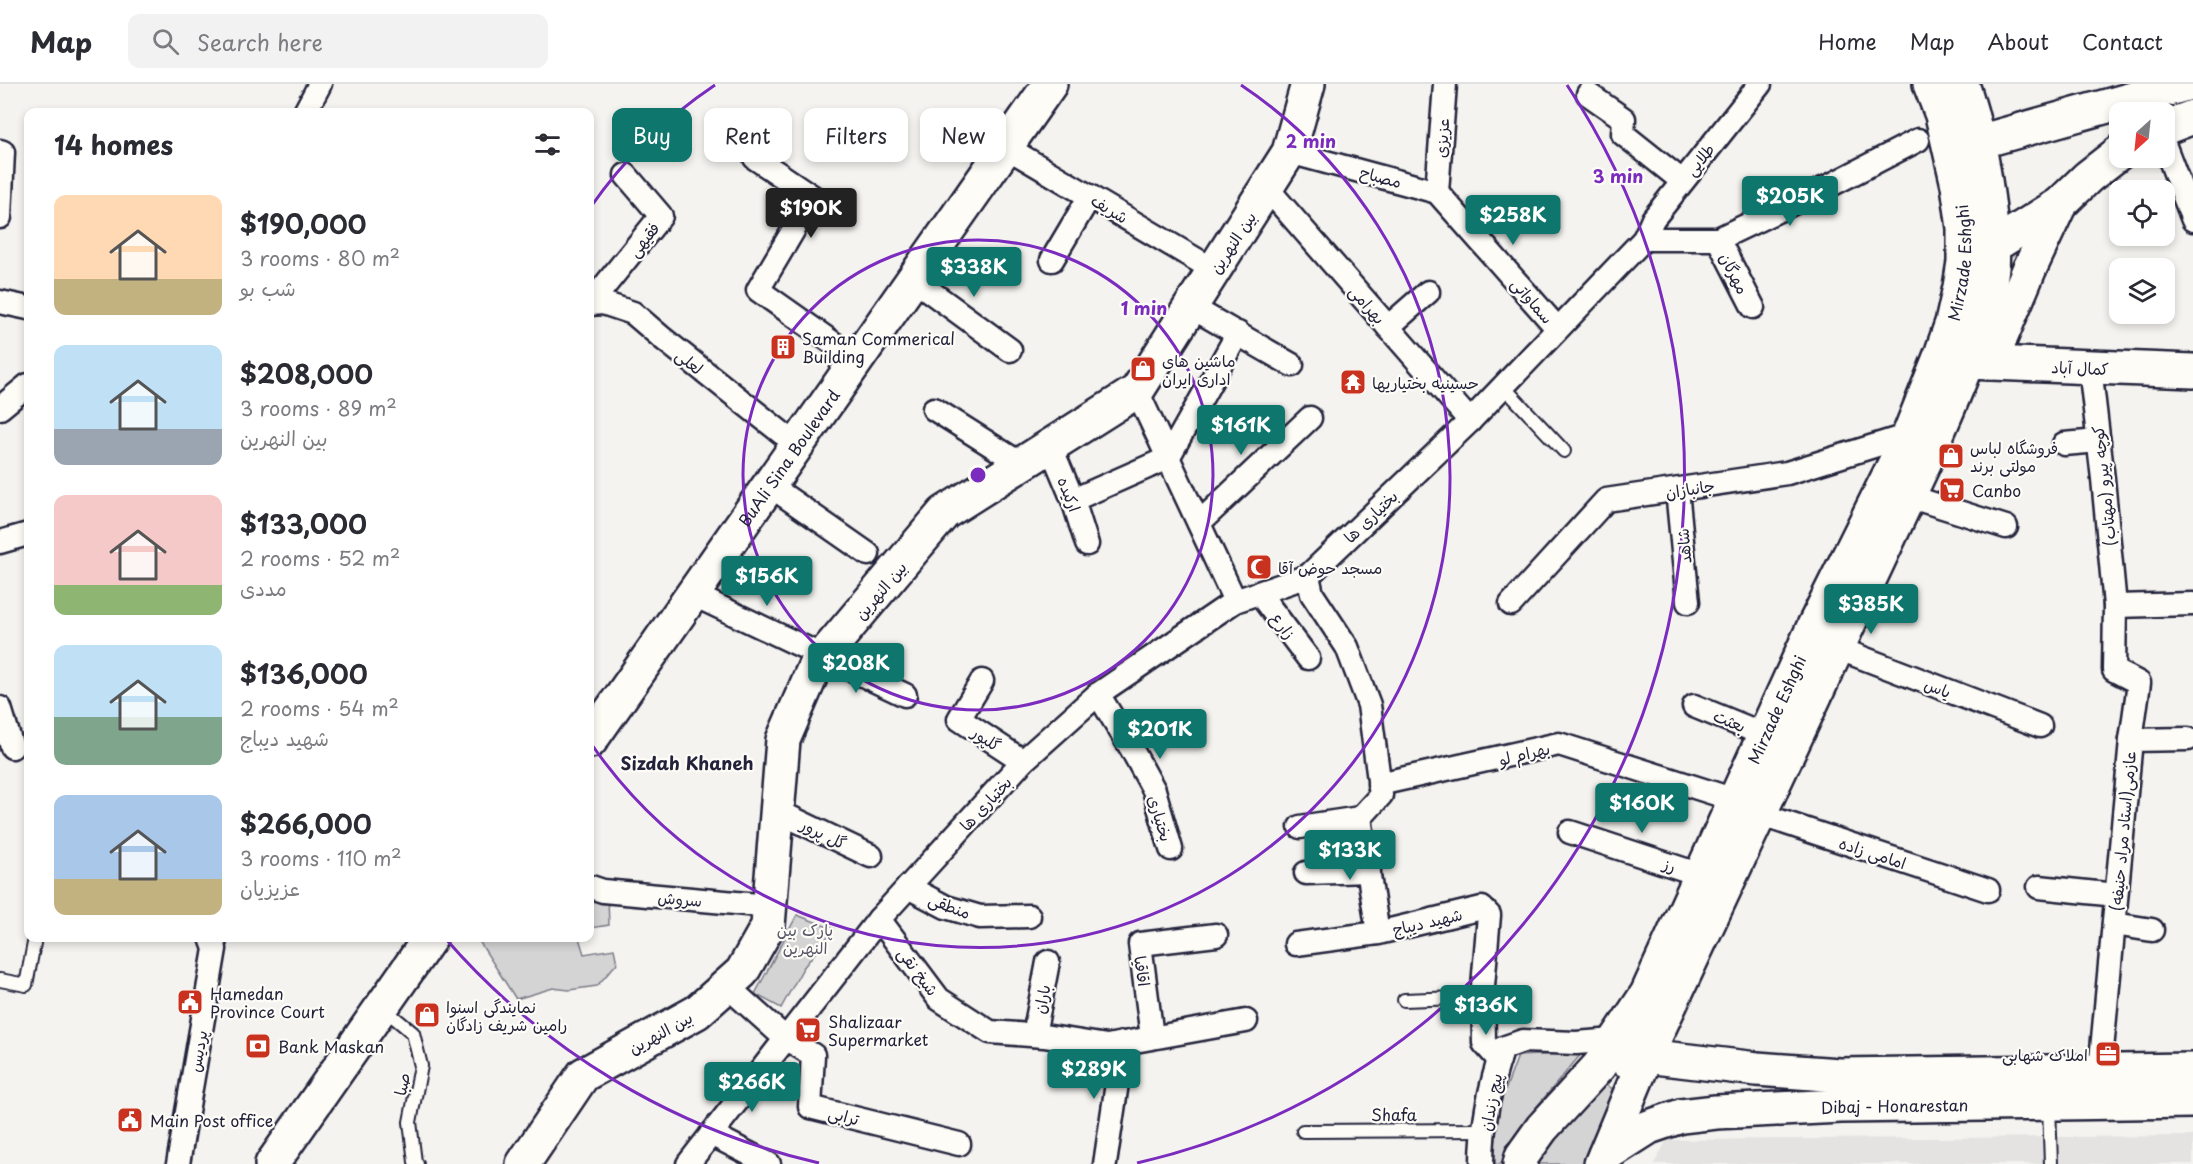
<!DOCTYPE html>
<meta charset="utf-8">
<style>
:root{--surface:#fff;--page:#f2f2f3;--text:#2b2b33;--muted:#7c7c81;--line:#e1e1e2;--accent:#0f766e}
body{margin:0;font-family:"Playpen Sans","Playpen Sans Arabic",sans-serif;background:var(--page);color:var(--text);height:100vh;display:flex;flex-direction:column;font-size:22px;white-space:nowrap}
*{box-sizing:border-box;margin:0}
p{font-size:20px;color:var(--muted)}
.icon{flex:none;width:33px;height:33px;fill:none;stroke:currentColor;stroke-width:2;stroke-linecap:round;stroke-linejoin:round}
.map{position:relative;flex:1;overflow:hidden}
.side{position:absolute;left:24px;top:24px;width:570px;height:834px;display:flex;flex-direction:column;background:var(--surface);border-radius:12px;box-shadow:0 3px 9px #0003}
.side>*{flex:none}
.guide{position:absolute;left:612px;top:24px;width:570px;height:54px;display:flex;gap:12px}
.needle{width:39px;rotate:207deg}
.tools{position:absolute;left:2109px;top:18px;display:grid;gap:12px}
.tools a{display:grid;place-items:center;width:66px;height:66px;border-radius:12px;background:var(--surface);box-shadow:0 3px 9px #0003;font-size:30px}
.price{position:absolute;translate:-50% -51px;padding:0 14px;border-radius:6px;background:var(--accent);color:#fff;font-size:20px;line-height:39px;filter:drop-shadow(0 2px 3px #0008)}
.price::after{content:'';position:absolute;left:50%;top:36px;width:18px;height:14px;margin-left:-9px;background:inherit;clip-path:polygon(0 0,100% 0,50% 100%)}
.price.current{background:#222;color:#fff}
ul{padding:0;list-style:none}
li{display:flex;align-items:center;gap:18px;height:150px;padding:0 30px}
li span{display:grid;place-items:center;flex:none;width:168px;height:120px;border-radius:12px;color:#555}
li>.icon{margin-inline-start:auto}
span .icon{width:72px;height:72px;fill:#fffc;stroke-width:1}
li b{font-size:26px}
h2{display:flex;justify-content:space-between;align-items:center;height:72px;padding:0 30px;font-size:26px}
.chip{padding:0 21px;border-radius:12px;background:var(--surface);box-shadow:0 3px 9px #0003;font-size:21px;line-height:54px}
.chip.current{background:var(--accent);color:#fff}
header{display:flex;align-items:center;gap:36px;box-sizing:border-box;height:84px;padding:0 30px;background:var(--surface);border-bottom:2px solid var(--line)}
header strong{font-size:28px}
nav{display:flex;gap:33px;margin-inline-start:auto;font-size:21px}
.search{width:420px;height:54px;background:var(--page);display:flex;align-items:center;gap:15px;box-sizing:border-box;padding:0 21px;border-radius:12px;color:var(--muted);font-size:22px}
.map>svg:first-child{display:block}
.built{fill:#e4e3e2}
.green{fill:#d5d4d5;stroke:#7c7b88;stroke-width:1.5}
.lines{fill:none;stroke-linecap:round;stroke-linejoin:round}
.lane-casing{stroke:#22223b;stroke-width:16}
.street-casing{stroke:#22223b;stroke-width:27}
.secondary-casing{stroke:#22223b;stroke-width:38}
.primary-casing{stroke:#22223b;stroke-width:38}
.lane{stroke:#fdfcf7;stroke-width:12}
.street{stroke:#fdfcf7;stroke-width:22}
.secondary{stroke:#fdfcf7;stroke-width:33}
.primary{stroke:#fdfcf7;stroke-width:33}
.ring{fill:none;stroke:#7b2cbf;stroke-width:3}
.labels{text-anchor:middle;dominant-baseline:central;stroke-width:4.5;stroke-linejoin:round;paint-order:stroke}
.street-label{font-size:16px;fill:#22223b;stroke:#fdfcf7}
.poi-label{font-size:16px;fill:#22223b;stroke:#fdfcf7;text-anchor:start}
.park-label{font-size:16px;fill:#585769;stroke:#fdfcf7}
.neighbourhood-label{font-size:18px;font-weight:bold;fill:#22223b;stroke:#fdfcf7}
.centre{fill:#7b2cbf;stroke:#fdfcf7;stroke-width:3}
.ring-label{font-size:18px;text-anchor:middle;font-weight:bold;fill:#7b2cbf;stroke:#fdfcf7;stroke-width:4.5;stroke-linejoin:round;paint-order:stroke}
</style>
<header>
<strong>Map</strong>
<div class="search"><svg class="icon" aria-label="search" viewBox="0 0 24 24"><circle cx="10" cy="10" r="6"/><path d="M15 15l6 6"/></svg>Search here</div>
<nav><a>Home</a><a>Map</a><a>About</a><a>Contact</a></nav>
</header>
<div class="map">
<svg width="2193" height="1080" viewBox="0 0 2193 1080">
<rect width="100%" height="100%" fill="#f4f3ef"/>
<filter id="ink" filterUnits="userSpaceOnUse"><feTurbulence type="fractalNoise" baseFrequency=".0167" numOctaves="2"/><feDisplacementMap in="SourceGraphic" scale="12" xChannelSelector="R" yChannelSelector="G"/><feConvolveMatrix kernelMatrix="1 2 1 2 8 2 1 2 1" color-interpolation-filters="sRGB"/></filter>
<g filter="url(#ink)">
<path class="built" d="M 2193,1052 L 2193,1080 L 1654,1080 L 1667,1056 Z"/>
<g class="green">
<path d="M 590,808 L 608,815 L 609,841 L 590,844 Z"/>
<path d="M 797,831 L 834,845 L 803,884 L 781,924 L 755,910 Z"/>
<path d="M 477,854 L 579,854 L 584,870 L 614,865 L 617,879 L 597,902 L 569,906 L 553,904 L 516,915 Z"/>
<path d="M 1582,969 L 1533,1027 L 1520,1047 L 1507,1080 L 1493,1080 L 1499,1023 L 1518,972 Z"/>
<path d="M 1596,1001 L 1606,1001 L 1615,1006 L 1589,1080 L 1533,1080 Z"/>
</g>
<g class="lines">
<g class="lane-casing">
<g id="lane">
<path d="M 1503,302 L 1564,367"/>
<path d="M 0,896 L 26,901 L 35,854"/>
<path d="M 1404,916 L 1483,913"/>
<path d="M 395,934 L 413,949 L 421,982 L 410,1038 L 415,1078 L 417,1080"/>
<path d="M 2049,1021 L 2051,1080"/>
<path d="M 1303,1047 L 1485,1046"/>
</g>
</g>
<g class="street-casing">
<g id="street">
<path d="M 1588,10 L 1624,35 L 1623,50 L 1682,97"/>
<path d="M 305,28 L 320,0"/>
<path d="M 2164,60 L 2193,136"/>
<path d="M 1006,63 L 1214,186"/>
<path d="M 0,67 L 3,68 L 0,133"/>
<path d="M 1289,68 L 1437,108"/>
<path d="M 755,74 L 813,113 L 758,206 L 843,266"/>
<path d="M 1267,104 L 1470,337"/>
<path d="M 1437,108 L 1557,244"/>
<path d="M 1437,108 L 1445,0"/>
<path d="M 1644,155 L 1718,155 L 1827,103 L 1918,56"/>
<path d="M 1718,155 L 1753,223"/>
<path d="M 1052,176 L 1090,112"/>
<path d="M 913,195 L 1010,266"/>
<path d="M 0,218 L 28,224"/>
<path d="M 590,220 L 603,219 L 633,229 L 661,253 L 783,350"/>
<path d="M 590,220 L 661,132 L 626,91"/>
<path d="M 1191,223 L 1292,281"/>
<path d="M 1388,243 L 1428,208"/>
<path d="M 2090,283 L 2103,395 L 2115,522 L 2114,586 L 2139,599 L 2131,656 L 2100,987"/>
<path d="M 1137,307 L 1235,517"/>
<path d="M 0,324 L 28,301"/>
<path d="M 934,325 L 1021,380"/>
<path d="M 2064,360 L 2099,357"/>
<path d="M 1050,361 L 1073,416 L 1087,460"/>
<path d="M 769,401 L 868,470"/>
<path d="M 1677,406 L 1688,518"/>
<path d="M 1908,412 L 2006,443"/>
<path d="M 1073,416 L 1168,374 L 1238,249"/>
<path d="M 1199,439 L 1310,334"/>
<path d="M 0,458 L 28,450"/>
<path d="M 1308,492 L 1312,510 L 1347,563 L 1369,621 L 1381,711 L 1360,734 L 1378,849 L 1482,824 L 1489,831 L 1483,902 L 1484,959 L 1499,976"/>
<path d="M 1259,509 L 1308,574"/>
<path d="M 692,510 L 905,611"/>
<path d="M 1511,520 L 1606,416 L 1787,389 L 1909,351"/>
<path d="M 2115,522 L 2193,520"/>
<path d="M 1837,564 L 2040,642"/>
<path d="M 982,597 L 959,635 L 1023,677"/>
<path d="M 1098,610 L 1131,664 L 1154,706 L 1171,765"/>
<path d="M 1694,622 L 1765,651"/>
<path d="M 0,624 L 12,663"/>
<path d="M 2131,656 L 2188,655"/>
<path d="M 1379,700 L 1559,660 L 1735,716"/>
<path d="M 777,727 L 871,772"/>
<path d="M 1759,730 L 1988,806"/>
<path d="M 1300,743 L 1360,734"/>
<path d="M 1570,748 L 1701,791"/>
<path d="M 1306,789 L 1369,787"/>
<path d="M 591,803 L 603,807 L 769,822"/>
<path d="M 908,803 L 946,823 L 980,833 L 1029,832"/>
<path d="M 2039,803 L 2116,811"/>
<path d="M 879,835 L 939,915 L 990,948 L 1044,952 L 1107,962 L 1246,937"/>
<path d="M 2114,840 L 2152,846"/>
<path d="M 1296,860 L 1378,849"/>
<path d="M 727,902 L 785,954 L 813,971 L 810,1023 L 959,1060"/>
<path d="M 1034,951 L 1048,878"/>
<path d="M 1152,953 L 1140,860 L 1216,851"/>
<path d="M 711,1050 L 769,1080"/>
<path d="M 178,1080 L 215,865 L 211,854"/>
<path d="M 688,1080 L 879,835 L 1023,677 L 1098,610 L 1235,517 L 1308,492 L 1470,337 L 1644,155 L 1653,135 L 1760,0"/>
<path d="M 1105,1080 L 1123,959"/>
<path d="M 1482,1080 C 1482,1041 1490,1001 1503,964 L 1523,957 L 1576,959 L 1615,956"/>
</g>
</g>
<g class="secondary-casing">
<g id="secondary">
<path d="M 2164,44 L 2193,33"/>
<path d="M 1957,64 L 2186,0"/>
<path d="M 1993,162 L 2060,120 L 2088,93 L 2120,68"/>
<path d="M 1967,278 L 2193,287"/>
<path d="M 1990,279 L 2029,186 L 2060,120"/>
<path d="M 1626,976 L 1646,972 L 1757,985 L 1839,991 L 2193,986"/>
<path id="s1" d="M 1605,1071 L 1649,1043 L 1681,1032 L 1716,1028 L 1841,1022 L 2193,1017"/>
<path d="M 523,1080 L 583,991 L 697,928 L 742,888 L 768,842 L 783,656 L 815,582 L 944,429 L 1137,307 L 1289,68 L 1308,0"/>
<path id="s2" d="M 1520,1080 L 1522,1072 L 1542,1044 L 1599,982 L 1647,910 L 1814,542 L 1909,351 L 1942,268 L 1952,239 L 1960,203 L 1964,178 L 1964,144 L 1958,101 L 1942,31 L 1930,0"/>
<path d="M 1601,1080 L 1646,972 L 1932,362 C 1956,305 1985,246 1992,184 C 1994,168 1991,151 1990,134 C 1985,89 1977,43 1962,0"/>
</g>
</g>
<g class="primary-casing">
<g id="primary">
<path id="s3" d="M 590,657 L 1050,0"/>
<path d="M 272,1080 L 430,854"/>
</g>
</g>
<use href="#lane" class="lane"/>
<use href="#street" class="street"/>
<use href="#secondary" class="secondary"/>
<use href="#primary" class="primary"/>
</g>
</g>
<g class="ring">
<circle cx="978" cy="391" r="235"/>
<path d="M590 124A471 471 0 0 1 715 1M1241 1A471 471 0 1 1 590 658"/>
<path d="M819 1079A706 706 0 0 1 445 854M1567 1A706 706 0 0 1 1137 1079"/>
</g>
<defs>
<g id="building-square" transform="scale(1.35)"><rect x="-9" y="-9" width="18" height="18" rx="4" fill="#c8321e" stroke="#fdfcf7"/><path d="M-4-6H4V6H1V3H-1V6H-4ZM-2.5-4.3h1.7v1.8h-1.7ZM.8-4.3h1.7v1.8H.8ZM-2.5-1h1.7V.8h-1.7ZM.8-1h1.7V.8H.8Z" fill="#fff"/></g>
<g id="shop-square" transform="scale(1.35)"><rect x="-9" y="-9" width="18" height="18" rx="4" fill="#c8321e" stroke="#fdfcf7"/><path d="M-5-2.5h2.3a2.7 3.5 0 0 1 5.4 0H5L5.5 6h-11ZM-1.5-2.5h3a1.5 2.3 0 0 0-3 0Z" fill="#fff"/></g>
<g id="temple-square" transform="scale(1.35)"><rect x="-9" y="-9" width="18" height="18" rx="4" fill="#c8321e" stroke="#fdfcf7"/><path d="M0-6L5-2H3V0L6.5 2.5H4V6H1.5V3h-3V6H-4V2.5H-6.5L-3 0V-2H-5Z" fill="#fff"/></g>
<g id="supermarket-square" transform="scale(1.35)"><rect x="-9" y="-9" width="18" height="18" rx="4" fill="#c8321e" stroke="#fdfcf7"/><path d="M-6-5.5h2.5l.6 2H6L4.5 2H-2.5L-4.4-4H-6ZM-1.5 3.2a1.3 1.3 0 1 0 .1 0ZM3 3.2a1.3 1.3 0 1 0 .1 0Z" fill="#fff"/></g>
<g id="mosque-square" transform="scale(1.35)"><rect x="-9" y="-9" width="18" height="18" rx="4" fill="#c8321e" stroke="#fdfcf7"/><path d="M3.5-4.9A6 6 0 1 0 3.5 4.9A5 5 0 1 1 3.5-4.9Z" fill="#fff"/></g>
<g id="civic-square" transform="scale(1.35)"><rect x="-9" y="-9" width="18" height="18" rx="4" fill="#c8321e" stroke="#fdfcf7"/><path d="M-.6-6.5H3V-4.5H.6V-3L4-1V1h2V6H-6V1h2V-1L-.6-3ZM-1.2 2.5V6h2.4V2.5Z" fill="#fff"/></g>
<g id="bank-square" transform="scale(1.35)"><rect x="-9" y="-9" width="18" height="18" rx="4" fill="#c8321e" stroke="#fdfcf7"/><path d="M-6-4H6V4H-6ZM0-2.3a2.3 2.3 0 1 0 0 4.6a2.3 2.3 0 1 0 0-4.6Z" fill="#fff"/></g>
<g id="office-square" transform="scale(1.35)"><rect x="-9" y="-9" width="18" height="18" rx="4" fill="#c8321e" stroke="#fdfcf7"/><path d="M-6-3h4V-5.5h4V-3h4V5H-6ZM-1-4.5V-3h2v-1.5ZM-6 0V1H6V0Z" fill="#fff"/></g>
</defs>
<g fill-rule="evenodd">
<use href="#building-square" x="783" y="263"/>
<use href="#shop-square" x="1143" y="285"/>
<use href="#temple-square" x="1353" y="298"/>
<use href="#shop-square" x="1951" y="372"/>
<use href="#supermarket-square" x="1952" y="406"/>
<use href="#mosque-square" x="1259" y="483"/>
<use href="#civic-square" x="190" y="918"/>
<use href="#shop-square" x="427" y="931"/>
<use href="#supermarket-square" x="808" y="946"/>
<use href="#bank-square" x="258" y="962"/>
<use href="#office-square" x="2108" y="970"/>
<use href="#civic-square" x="130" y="1036"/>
</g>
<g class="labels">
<g class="street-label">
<text transform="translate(1441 54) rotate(-86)">عزیزی</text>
<text transform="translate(1699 75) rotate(-51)">طلایی</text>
<text transform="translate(1381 92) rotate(15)">مصباح</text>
<text transform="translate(1110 124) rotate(31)">شریف</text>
<text transform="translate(643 155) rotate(-51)">فقیهی</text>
<text transform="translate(1232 158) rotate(-57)">بین النهرین</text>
<text stroke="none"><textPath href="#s2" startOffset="1012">Mirzade Eshghi</textPath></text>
<text transform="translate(1735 189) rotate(63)">مهرگان</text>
<text transform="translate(1533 216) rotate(49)">سماواتی</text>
<text transform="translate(1368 220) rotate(49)">بهرامی</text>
<text transform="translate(690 277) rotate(39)">لعلی</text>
<text transform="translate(2080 283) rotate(2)">کمال آباد</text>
<text stroke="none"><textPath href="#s3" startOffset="346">BuAli Sina Boulevard</textPath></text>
<text transform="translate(2103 402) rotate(-96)">کوچه پیرو (مهتاب)</text>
<text transform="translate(1690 404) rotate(-9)">جانبازان</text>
<text transform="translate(1070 410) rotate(69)">ارکیده</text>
<text transform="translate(1370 432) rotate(-44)">بختیاری ها</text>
<text transform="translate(1683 462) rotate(-95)">شاهد</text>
<text transform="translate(880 506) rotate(-50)">بین النهرین</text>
<text transform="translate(1284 541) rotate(53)">زارع</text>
<text transform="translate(1938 603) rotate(21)">یاس</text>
<text stroke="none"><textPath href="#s2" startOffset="526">Mirzade Eshghi</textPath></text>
<text transform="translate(1730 636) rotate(23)">بعثت</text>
<text transform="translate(987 654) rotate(33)">گلپور</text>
<text transform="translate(1524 669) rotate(-13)">بهرام لو</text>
<text transform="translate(985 719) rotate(-47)">بختیاری ها</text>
<text transform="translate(1161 734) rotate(73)">بختیاری</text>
<text transform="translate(2122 747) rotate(-85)">عازمی(استاد مراد حنیفه)</text>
<text transform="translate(824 749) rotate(26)">گل پرور</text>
<text transform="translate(1873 768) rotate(18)">امامی زاده</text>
<text transform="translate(1670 780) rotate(18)">رز</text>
<text transform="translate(680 814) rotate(5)">سروش</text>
<text transform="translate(950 821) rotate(21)">منطقی</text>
<text transform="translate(1427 837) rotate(-13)">شهید دیباج</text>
<text transform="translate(919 887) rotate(53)">شیخ نقی</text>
<text transform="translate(1143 887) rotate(82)">اقاقیا</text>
<text transform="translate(1041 915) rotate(-79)">باران</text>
<text transform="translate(660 948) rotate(-29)">بین النهرین</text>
<text transform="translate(197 967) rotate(-80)">پردیس</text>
<text transform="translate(401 1000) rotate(-78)">صبا</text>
<text transform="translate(1490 1018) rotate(-79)">پیچ زندان</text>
<text stroke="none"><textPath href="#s1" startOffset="300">Dibaj - Honarestan</textPath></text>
<text x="1394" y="1030">Shafa</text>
<text transform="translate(844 1031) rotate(14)">ترابی</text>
</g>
<g class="poi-label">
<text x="802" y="254">Saman Commerical<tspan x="802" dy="18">Building</tspan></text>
<text x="1162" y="276">ماشین های<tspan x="1162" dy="18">اداری ایران</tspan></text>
<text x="1372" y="298">حسینیه بختیاریها</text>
<text x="1970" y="363">فروشگاه لباس<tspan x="1970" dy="18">مولتی برند</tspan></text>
<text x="1972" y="406">Canbo</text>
<text x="1278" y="483">مسجد حوض آقا</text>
<text x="210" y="909">Hamedan<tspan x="210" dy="18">Province Court</tspan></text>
<text x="446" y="922">نمایندگی اسنوا<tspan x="446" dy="18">رامین شریف زادگان</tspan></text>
<text x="828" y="937">Shalizaar<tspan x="828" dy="18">Supermarket</tspan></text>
<text x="278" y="962">Bank Maskan</text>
<text x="2088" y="970" text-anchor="end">املاک شهابی</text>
<text x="150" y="1036">Main Post office</text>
</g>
<g class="park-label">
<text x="805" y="845">پارک بین<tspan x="805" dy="18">النهرین</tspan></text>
</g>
<g class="neighbourhood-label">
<text x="687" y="678">Sizdah Khaneh</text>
</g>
</g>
<circle cx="978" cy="391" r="9" class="centre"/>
<g class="ring-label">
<text x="1311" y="64">2 min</text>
<text x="1618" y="99">3 min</text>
<text x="1144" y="231">1 min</text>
</g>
</svg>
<div class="tools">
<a><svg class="needle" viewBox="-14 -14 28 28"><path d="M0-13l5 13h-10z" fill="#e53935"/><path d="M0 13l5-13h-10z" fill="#7c7c81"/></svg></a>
<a><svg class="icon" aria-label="locate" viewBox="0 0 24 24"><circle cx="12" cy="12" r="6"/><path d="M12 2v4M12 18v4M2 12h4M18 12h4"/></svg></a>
<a><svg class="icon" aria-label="layers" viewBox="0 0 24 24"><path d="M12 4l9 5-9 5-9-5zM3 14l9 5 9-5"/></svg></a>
</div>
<b class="price" style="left:1790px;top:143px">$205K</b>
<b class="price current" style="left:811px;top:155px">$190K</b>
<b class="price" style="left:1513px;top:162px">$258K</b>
<b class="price" style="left:974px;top:214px">$338K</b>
<b class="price" style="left:1241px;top:372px">$161K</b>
<b class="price" style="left:767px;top:523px">$156K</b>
<b class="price" style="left:1871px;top:551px">$385K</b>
<b class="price" style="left:856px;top:610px">$208K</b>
<b class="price" style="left:1160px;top:676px">$201K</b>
<b class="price" style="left:1642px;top:750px">$160K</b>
<b class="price" style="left:1350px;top:797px">$133K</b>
<b class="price" style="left:1486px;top:952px">$136K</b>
<b class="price" style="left:1094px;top:1016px">$289K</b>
<b class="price" style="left:752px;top:1029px">$266K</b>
<div class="guide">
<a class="chip current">Buy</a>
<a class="chip">Rent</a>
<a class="chip">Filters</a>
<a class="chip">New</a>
</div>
<section class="side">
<h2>14 homes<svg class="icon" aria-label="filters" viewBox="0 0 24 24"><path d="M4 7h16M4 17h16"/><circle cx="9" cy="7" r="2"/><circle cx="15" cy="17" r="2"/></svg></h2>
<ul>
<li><span style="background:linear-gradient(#ffd9b3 70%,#c2b280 0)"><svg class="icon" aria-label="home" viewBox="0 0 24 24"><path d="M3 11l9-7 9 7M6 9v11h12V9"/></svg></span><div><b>$190,000</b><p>3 rooms · 80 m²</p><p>شب بو</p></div></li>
<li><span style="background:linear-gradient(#bfe0f5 70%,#9aa5b1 0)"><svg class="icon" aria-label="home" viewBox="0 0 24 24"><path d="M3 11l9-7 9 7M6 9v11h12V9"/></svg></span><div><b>$208,000</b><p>3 rooms · 89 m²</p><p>بین النهرین</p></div></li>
<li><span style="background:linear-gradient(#f6c9c9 75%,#8fb573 0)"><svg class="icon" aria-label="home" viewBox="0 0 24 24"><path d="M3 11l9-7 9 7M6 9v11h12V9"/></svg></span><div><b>$133,000</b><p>2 rooms · 52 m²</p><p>مددی</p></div></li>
<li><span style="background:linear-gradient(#bfe0f5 60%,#7fa58c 0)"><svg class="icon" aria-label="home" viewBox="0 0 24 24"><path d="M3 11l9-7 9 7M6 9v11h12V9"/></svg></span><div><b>$136,000</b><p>2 rooms · 54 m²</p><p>شهید دیباج</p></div></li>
<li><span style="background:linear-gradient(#a9c7e8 70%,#c2b280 0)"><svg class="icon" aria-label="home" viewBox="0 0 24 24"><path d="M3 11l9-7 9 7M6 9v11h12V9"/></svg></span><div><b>$266,000</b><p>3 rooms · 110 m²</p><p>عزیزیان</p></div></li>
</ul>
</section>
</div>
